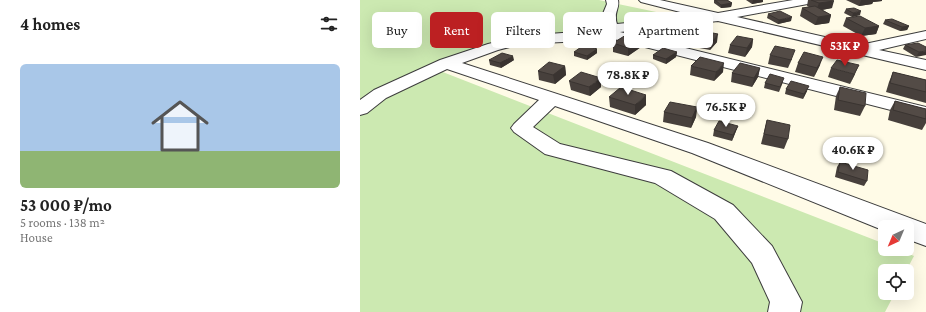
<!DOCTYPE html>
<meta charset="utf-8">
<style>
:root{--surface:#fff;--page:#f6f6f6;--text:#222;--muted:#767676;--line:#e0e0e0;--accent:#bc2022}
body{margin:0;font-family:"Crimson Pro",serif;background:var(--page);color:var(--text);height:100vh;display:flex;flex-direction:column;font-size:15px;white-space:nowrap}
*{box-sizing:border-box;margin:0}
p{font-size:13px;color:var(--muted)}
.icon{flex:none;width:22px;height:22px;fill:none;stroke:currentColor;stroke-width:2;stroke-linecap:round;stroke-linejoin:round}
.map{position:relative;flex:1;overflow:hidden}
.side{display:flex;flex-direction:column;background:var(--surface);width:360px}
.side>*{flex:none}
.hud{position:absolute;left:12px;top:12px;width:380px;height:36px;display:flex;gap:8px}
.needle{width:26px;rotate:224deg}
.buttons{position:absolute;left:518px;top:220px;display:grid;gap:8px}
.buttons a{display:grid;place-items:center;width:36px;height:36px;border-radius:6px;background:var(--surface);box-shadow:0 4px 16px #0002;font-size:20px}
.price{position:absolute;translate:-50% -34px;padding:0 9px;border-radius:14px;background:#fff;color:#222;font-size:13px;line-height:26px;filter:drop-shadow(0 1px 2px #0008)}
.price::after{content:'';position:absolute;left:50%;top:24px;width:12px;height:9px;margin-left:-6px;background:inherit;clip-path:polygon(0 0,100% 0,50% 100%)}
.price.current{background:var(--accent);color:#fff}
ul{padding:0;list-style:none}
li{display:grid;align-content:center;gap:8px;height:212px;padding:0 20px}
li+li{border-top:1px solid var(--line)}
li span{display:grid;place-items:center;height:124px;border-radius:6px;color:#555}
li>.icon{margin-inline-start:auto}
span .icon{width:72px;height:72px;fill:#fffc;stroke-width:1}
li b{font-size:17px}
h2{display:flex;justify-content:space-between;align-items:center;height:48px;padding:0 20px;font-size:17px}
.tag{padding:0 14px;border-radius:6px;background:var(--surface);box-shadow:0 4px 16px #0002;font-size:14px;line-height:36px}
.tag.current{background:var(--accent);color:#fff}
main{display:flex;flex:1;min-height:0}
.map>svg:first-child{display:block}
.green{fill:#cce9b1}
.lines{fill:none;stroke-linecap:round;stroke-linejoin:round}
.minor-casing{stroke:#3d3d3d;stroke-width:2}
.minor{fill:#fff;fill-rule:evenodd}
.wall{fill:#47403c}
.shaded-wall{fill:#3a3431}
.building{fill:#534b46;stroke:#3a3431}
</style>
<main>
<section class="side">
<h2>4 homes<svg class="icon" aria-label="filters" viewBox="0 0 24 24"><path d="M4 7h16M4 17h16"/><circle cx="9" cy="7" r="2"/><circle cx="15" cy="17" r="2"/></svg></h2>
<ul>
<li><span style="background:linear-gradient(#a9c7e8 70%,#8fb573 0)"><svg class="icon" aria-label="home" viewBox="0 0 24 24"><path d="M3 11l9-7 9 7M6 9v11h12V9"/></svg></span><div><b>53 000 ₽/mo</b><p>5 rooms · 138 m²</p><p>House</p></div></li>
</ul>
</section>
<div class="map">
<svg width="566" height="312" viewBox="0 0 566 312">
<rect width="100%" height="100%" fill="#fffbe7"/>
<path class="green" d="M 0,0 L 239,0 L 320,17 L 124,46 L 75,69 L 525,244 L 525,249 L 537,249 L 554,256 L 546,271 L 525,271 L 525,293 L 535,293 L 525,312 L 0,312 Z"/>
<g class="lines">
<g class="minor-casing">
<path id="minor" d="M 246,0 L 258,0 C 260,9 253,12 257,24 L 336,16 L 281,2 L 279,0 L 300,0 L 358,13 L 433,0 L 459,0 L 457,2 L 453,3 L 377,17 L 500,45 L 566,31 L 566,39 L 519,50 L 566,60 L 566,70 L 358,21 L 260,32 L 566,107 L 566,119 L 246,37 L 245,35 L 231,39 L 203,42 L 161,44 L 138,50 L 102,63 L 348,143 L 566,224 L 566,246 L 547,239 L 547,227 L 525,227 L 525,231 L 332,153 L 195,106 L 173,127 L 200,144 L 311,171 L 373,205 L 412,246 L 442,302 L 440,312 L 408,312 L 410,302 L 392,263 L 355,219 L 295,183 L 185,154 L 154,132 L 151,128 L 154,124 L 179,100 L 87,69 L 26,98 L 7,113 L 0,115 L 0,100 L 14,90 L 80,60 L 128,44 L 161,36 L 230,31 L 245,27 L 242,16 L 247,4 Z"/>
</g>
<use href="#minor" class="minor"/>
</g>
<g class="wall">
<path d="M 354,0 L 367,0 L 372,3 L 371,7 L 361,8 L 354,3 Z"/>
<path d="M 386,0 L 403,0 L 403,2 L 392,4 Z"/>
<path d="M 448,0 L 472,0 L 472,8 L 462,10 L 471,15 L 469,23 L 455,25 L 440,16 L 442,8 L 449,7 L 447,6 Z"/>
<path d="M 486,0 L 522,0 L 522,1 L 513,2 L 512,4 L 499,6 Z"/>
<path d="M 486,9 L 500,15 L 492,17 L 484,13 Z"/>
<path d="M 408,14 L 431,21 L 418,24 L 407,18 Z"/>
<path d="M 486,18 L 519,26 L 516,34 L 501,36 L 483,26 Z"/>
<path d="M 525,20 L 549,26 L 547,30 L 540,31 L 523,24 Z"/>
<path d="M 300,30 L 325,35 L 316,42 L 300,38 Z"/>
<path d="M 335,38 L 357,42 L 350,50 L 334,47 Z"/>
<path d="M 393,39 L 392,47 L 385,57 L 368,53 L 370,45 Z"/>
<path d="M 253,43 L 281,47 L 268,56 L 253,52 Z"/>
<path d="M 545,45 L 566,47 L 556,57 L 543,49 Z"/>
<path d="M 237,49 L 237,53 L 227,60 L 214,56 L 214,52 Z"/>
<path d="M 317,52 L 316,57 L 306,64 L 293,59 L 293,55 Z"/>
<path d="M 410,55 L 432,59 L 428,68 L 408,64 Z"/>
<path d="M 129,60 L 154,60 L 141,68 L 130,65 Z"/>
<path d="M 438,63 L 460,65 L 454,77 L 435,72 Z"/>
<path d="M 205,66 L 206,75 L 195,84 L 179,80 L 178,71 Z"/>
<path d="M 331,66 L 363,72 L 354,81 L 330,75 Z"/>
<path d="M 400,68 L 398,77 L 392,87 L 371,82 L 372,73 Z"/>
<path d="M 471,68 L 495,74 L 490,84 L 468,77 Z"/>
<path d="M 533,72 L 566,80 L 566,103 L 526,92 L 529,82 Z"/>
<path d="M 209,81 L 241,87 L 230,96 L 211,90 Z"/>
<path d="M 423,82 L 419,92 L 404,88 L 405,83 Z"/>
<path d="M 480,87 L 505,106 L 500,116 L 474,110 L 476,96 Z"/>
<path d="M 426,89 L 447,91 L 443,99 L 425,94 Z"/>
<path d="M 249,97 L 286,105 L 275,115 L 250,107 Z"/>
<path d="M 535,101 L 566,109 L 566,123 L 562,130 L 528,120 L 530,110 Z"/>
<path d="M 337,107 L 336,117 L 331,128 L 303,122 L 304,112 Z"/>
<path d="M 407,120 L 428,139 L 424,149 L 401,144 Z"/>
<path d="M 378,126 L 372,141 L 353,136 L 354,130 Z"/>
<path d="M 480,162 L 507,181 L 504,186 L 475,177 L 477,167 Z"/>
</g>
<g class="shaded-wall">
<path d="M 393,0 L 403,0 L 403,2 L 392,4 Z"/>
<path d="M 501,0 L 522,0 L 522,1 L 513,2 L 512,4 L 499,6 Z"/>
<path d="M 474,1 L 472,8 L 456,11 L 459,3 Z"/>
<path d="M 372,3 L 371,7 L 361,8 L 361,5 Z"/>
<path d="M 501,11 L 500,15 L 492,17 L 493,13 Z"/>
<path d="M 471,15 L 469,23 L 455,25 L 458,17 Z"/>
<path d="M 432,17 L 431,21 L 418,24 L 419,20 Z"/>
<path d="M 519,26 L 516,34 L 501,36 L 505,28 Z"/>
<path d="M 549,26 L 547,30 L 540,31 L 542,27 Z"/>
<path d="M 325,27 L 325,35 L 316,42 L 316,34 Z"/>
<path d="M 358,34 L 357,42 L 350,50 L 351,42 Z"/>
<path d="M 281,39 L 281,47 L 268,56 L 268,48 Z"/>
<path d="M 393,39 L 392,47 L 385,57 L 387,48 Z"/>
<path d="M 237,49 L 237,53 L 227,60 L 227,56 Z"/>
<path d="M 566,51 L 566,55 L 556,57 L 559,52 Z"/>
<path d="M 317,52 L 316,57 L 306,64 L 306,59 Z"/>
<path d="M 153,56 L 154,60 L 141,68 L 140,63 Z"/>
<path d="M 463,57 L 460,65 L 454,77 L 457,68 Z"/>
<path d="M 364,63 L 363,72 L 354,81 L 356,72 Z"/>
<path d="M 499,65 L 495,74 L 490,84 L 494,74 Z"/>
<path d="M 205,66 L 206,75 L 195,84 L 193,75 Z"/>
<path d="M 400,68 L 398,77 L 392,87 L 394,78 Z"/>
<path d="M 241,78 L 241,87 L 230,96 L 229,87 Z"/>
<path d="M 449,86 L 447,91 L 443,99 L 444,94 Z"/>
<path d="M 286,95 L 286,105 L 275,115 L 275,105 Z"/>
<path d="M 337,107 L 336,117 L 331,128 L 332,118 Z"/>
<path d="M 378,126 L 372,141 L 373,135 Z"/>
</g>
<g class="building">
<path d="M 355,0 L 367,0 L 372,3 L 361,5 Z"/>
<path d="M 451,0 L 472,0 L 474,1 L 459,3 Z"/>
<path d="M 455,6 L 471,15 L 458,17 L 442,8 Z"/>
<path d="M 494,8 L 501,11 L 493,13 L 486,9 Z"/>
<path d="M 420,11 L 432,17 L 419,20 L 408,14 Z"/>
<path d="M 500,16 L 519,26 L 505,28 L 486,18 Z"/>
<path d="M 532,19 L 549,26 L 542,27 L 525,20 Z"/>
<path d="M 309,23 L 325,27 L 316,34 L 300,30 Z"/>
<path d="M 342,31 L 358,34 L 351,42 L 335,38 Z"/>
<path d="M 266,35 L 281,39 L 268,48 L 253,43 Z"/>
<path d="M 377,36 L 393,39 L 387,48 L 370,45 Z"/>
<path d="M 558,43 L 566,47 L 566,51 L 559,52 L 545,45 Z"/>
<path d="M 224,45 L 237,49 L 227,56 L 214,52 Z"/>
<path d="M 415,46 L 435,50 L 431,60 L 410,55 Z"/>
<path d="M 303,48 L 317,52 L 306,59 L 293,55 Z"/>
<path d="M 444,52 L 463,57 L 457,68 L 438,63 Z"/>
<path d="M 142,53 L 153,56 L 140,63 L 129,60 Z"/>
<path d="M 340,57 L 364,63 L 356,72 L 331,66 Z"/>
<path d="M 477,60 L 499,65 L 494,74 L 471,68 Z"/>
<path d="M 189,62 L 205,66 L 193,75 L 178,71 Z"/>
<path d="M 380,63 L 400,68 L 394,78 L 372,73 Z"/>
<path d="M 221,72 L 241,78 L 229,87 L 209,81 Z"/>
<path d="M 533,72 L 566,80 L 566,92 L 530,83 Z"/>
<path d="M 410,74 L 424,78 L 420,87 L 405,83 Z"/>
<path d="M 431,81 L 449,86 L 444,94 L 426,89 Z"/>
<path d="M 261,87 L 286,95 L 275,105 L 249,97 Z"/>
<path d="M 480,87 L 506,93 L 505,106 L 478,100 Z"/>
<path d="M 535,101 L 566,109 L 566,119 L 533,110 Z"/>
<path d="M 310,102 L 337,107 L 332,118 L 304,112 Z"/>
<path d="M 407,120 L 430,125 L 428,139 L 404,134 Z"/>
<path d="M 359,121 L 378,126 L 373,135 L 354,130 Z"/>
<path d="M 480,162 L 508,170 L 507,181 L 478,172 Z"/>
</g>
</svg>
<div class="buttons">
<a><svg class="needle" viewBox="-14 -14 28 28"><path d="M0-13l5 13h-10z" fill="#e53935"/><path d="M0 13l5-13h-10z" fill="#767676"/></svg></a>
<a><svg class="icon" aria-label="locate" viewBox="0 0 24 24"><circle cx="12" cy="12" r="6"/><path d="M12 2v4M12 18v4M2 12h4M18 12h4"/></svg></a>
</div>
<b class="price current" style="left:485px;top:67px">53K ₽</b>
<b class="price" style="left:268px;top:96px">78.8K ₽</b>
<b class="price" style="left:366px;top:128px">76.5K ₽</b>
<b class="price" style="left:493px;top:171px">40.6K ₽</b>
<div class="hud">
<a class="tag">Buy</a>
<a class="tag current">Rent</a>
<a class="tag">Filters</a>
<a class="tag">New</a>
<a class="tag">Apartment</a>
</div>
</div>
</main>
